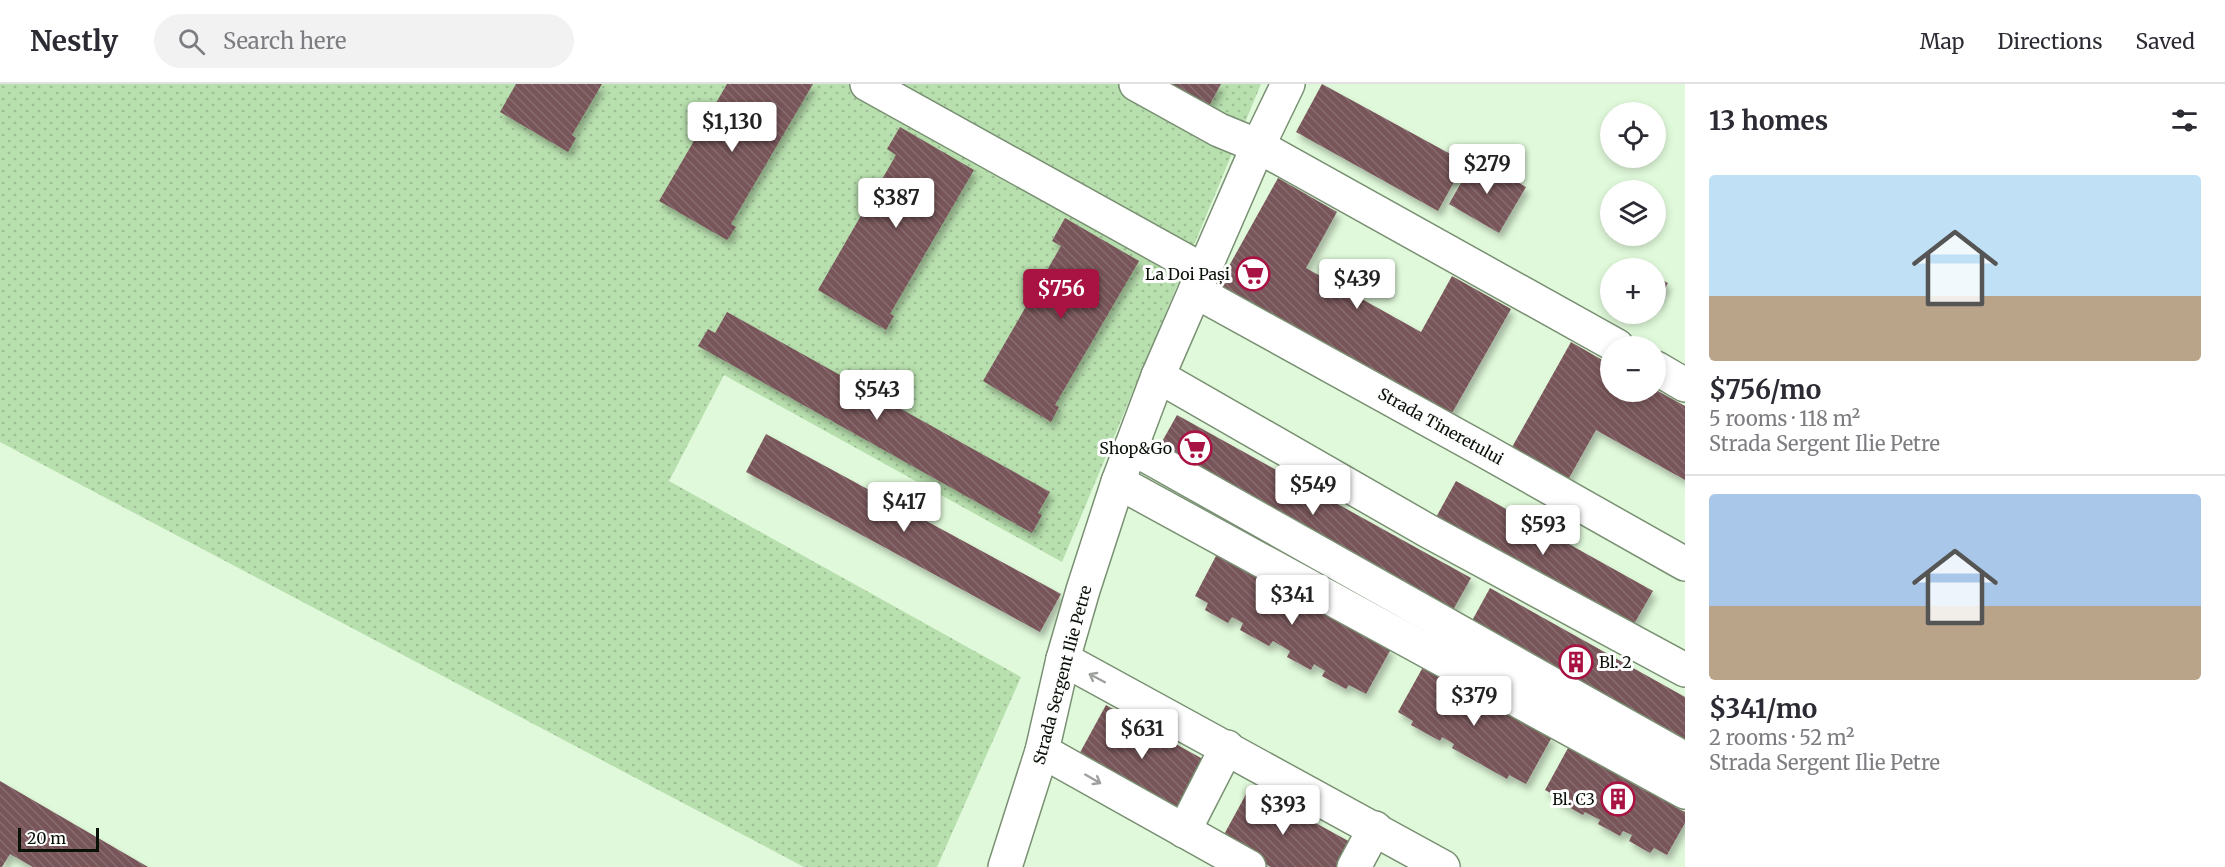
<!DOCTYPE html>
<meta charset="utf-8">
<style>
:root{--surface:#fff;--page:#f2f2f3;--text:#2b2b33;--muted:#7c7c81;--line:#e1e1e2;--accent:#a91344}
body{margin:0;font-family:Merriweather,serif;background:var(--page);color:var(--text);height:100vh;display:flex;flex-direction:column;font-size:22px;white-space:nowrap}
*{box-sizing:border-box;margin:0}
p{font-size:20px;color:var(--muted)}
.icon{flex:none;width:33px;height:33px;fill:none;stroke:currentColor;stroke-width:2;stroke-linecap:round;stroke-linejoin:round}
.map{position:relative;flex:1;overflow:hidden}
.panel{display:flex;flex-direction:column;background:var(--surface);width:540px}
.panel>*{flex:none}
.buttons{position:absolute;left:1600px;top:18px;display:grid;gap:12px}
.buttons a{display:grid;place-items:center;width:66px;height:66px;border-radius:50%;background:var(--surface);box-shadow:0 3px 9px #0003;font-size:30px}
.scale{position:absolute;left:18px;bottom:15px;width:81px;box-sizing:border-box;padding-left:6px;border:3px solid #091107;border-top:0;font-size:16px;line-height:21px;white-space:nowrap;color:#091107;-webkit-text-stroke:4px #fefefe;paint-order:stroke}
.price{position:absolute;translate:-50% -51px;padding:0 14px;border-radius:6px;background:#fff;color:#222;font-size:20px;line-height:39px;filter:drop-shadow(0 2px 3px #0008)}
.price::after{content:'';position:absolute;left:50%;top:36px;width:18px;height:14px;margin-left:-9px;background:inherit;clip-path:polygon(0 0,100% 0,50% 100%)}
.price.current{background:var(--accent);color:#fff}
ul{padding:0;list-style:none}
li{display:grid;align-content:center;gap:12px;height:318px;padding:0 24px}
li+li{border-top:2px solid var(--line)}
li span{display:grid;place-items:center;height:186px;border-radius:6px;color:#555}
li>.icon{margin-inline-start:auto}
span .icon{width:108px;height:108px;fill:#fffc;stroke-width:1}
li b{font-size:26px}
h2{display:flex;justify-content:space-between;align-items:center;height:72px;padding:0 24px;font-size:26px}
header{display:flex;align-items:center;gap:36px;box-sizing:border-box;height:84px;padding:0 30px;background:var(--surface);border-bottom:2px solid var(--line)}
header strong{font-size:28px}
nav{display:flex;gap:33px;margin-inline-start:auto;font-size:21px}
.search{width:420px;height:54px;background:var(--page);display:flex;align-items:center;gap:15px;box-sizing:border-box;padding:0 21px;border-radius:33px;color:var(--muted);font-size:22px}
main{display:flex;flex:1;min-height:0}
.map>svg:first-child{display:block}
.grass{fill:url(#grass-dots)}
.building{fill:url(#building-back-hatch);filter:url(#shadow)}
.lines{fill:none;stroke-linecap:round;stroke-linejoin:round}
.minor-casing{stroke:#799073;stroke-width:36}
.minor{stroke:#fff;stroke-width:33}
.oneway{stroke:#9da09c}
.labels{text-anchor:middle;dominant-baseline:central;stroke-width:6;stroke-linejoin:round;paint-order:stroke}
.poi-label{font-size:16px;fill:#091107;stroke:#fefefe;text-anchor:end}
.street-label{font-size:16px;fill:#091107;stroke:#fefefe}
</style>
<header>
<strong>Nestly</strong>
<div class="search"><svg class="icon" aria-label="search" viewBox="0 0 24 24"><circle cx="10" cy="10" r="6"/><path d="M15 15l6 6"/></svg>Search here</div>
<nav><a>Map</a><a>Directions</a><a>Saved</a></nav>
</header>
<main>
<div class="map">
<svg width="1685" height="783" viewBox="0 0 1685 783">
<defs>
<pattern id="grass-dots" width="8" height="8" patternUnits="userSpaceOnUse" patternTransform="scale(1.5)"><rect width="8" height="8" fill="#b8dfae"/><path d="M2 2h.1M6 6h.1" fill="none" stroke="#9dbe94" stroke-width="1.8" stroke-linecap="round"/></pattern>
<pattern id="building-back-hatch" width="6" height="6" patternUnits="userSpaceOnUse" patternTransform="scale(1.5)"><rect width="6" height="6" fill="#785459"/><path d="M-1 5l2 2M0 0l6 6M5-1l2 2" fill="none" stroke="#876d70"/></pattern>
<filter id="shadow"><feDropShadow dx="3.5" dy="6" stdDeviation="3" flood-color="#0004"/></filter>
</defs>
<rect width="100%" height="100%" fill="#e0f9da"/>
<path class="grass" d="M 0,0 L 1261,0 L 1062,478 L 724,291 L 669,397 L 1021,593 L 937,783 L 804,783 L 0,358 Z"/>
<g class="building">
<path d="M 516,0 L 602,0 L 572,51 L 576,54 L 568,68 L 500,28 Z"/>
<path d="M 727,0 L 813,0 L 731,140 L 736,143 L 727,156 L 659,117 Z"/>
<path d="M 1165,0 L 1221,0 L 1208,24 Z"/>
<path d="M 1322,0 L 1465,78 L 1438,127 L 1296,48 Z"/>
<path d="M 900,43 L 974,86 L 890,230 L 894,232 L 886,246 L 818,206 L 896,71 L 887,65 Z"/>
<path d="M 1475,74 L 1526,103 L 1499,149 L 1449,120 Z"/>
<path d="M 1278,94 L 1337,128 L 1306,184 L 1421,248 L 1452,192 L 1511,225 L 1447,338 L 1214,209 Z"/>
<path d="M 1065,134 L 1139,177 L 1055,321 L 1059,323 L 1051,338 L 983,297 L 1061,162 L 1052,157 Z"/>
<path d="M 1656,193 L 1668,199 L 1656,222 Z"/>
<path d="M 727,228 L 1050,408 L 1038,429 L 1042,431 L 1032,449 L 698,262 L 708,245 L 715,249 Z"/>
<path d="M 1571,258 L 1611,281 L 1611,308 L 1656,306 L 1685,322 L 1685,396 L 1596,346 L 1564,403 L 1507,372 Z"/>
<path d="M 1177,331 L 1471,494 L 1449,533 L 1155,370 Z"/>
<path d="M 766,350 L 1061,510 L 1040,548 L 746,388 Z"/>
<path d="M 1456,397 L 1653,507 L 1630,547 L 1434,437 Z"/>
<path d="M 1217,470 L 1391,565 L 1366,610 L 1349,601 L 1346,605 L 1322,592 L 1325,587 L 1314,580 L 1311,586 L 1287,573 L 1290,567 L 1273,557 L 1269,562 L 1240,546 L 1243,539 L 1232,533 L 1228,539 L 1205,526 L 1208,519 L 1195,512 Z"/>
<path d="M 1490,504 L 1685,613 L 1685,664 L 1468,544 Z"/>
<path d="M 1423,583 L 1552,653 L 1526,700 L 1509,691 L 1507,695 L 1452,664 L 1454,660 L 1442,653 L 1440,657 L 1411,641 L 1413,637 L 1398,628 Z"/>
<path d="M 1106,621 L 1208,678 L 1179,730 L 1077,674 Z"/>
<path d="M 1585,661 L 1626,684 L 1621,693 L 1648,708 L 1653,700 L 1679,714 L 1675,723 L 1685,728 L 1685,739 L 1667,771 L 1654,764 L 1650,769 L 1629,757 L 1632,751 L 1623,747 L 1620,752 L 1598,740 L 1600,736 L 1585,728 L 1583,731 L 1556,716 L 1558,713 L 1545,706 L 1568,664 L 1580,670 Z"/>
<path d="M 0,697 L 148,783 L 33,783 L 10,770 L 2,783 L 0,783 Z"/>
<path d="M 1250,703 L 1352,759 L 1339,783 L 1271,783 L 1221,756 Z"/>
</g>
<g class="lines">
<g class="minor-casing">
<g id="minor">
<path d="M 867,0 L 1204,187"/>
<path d="M 1136,0 L 1219,46 L 1258,62 L 1617,262"/>
<path d="M 1195,207 L 1485,367 L 1685,480"/>
<path d="M 1656,284 L 1685,301"/>
<path d="M 1158,292 L 1428,447 L 1685,586"/>
<path d="M 1131,363 L 1685,675"/>
<path d="M 1118,398 L 1685,708"/>
<path d="M 1063,575 L 1443,783"/>
<path d="M 1042,667 L 1249,783"/>
<path d="M 1184,747 L 1227,663"/>
<path d="M 1005,783 L 1042,667 L 1063,575 L 1083,506 L 1118,398 L 1158,292 L 1258,62 L 1288,0"/>
<path d="M 1354,783 L 1375,744"/>
</g>
</g>
<use href="#minor" class="minor"/>
</g>
<defs><path id="oneway-shaft" d="M-6 0H5M1.5-3L5.5 0L1.5 3" fill="none" stroke-width="1.6" stroke-linecap="round" stroke-linejoin="round" transform="scale(1.5)"/></defs>
<g class="oneway">
<use href="#oneway-shaft" transform="translate(1097 594) rotate(-152)"/>
<use href="#oneway-shaft" transform="translate(1093 695) rotate(30)"/>
</g>
<defs>
<g id="supermarket-ring" transform="scale(1.725)"><circle r="9.5" fill="#fefefe" stroke="#a91344" stroke-width="1.5"/><path d="M-6-5.5h2.5l.6 2H6L4.5 2H-2.5L-4.4-4H-6ZM-1.5 3.2a1.3 1.3 0 1 0 .1 0ZM3 3.2a1.3 1.3 0 1 0 .1 0Z" fill="#a91344"/></g>
<g id="building-ring" transform="scale(1.725)"><circle r="9.5" fill="#fefefe" stroke="#a91344" stroke-width="1.5"/><path d="M-4-6H4V6H1V3H-1V6H-4ZM-2.5-4.3h1.7v1.8h-1.7ZM.8-4.3h1.7v1.8H.8ZM-2.5-1h1.7V.8h-1.7ZM.8-1h1.7V.8H.8Z" fill="#a91344"/></g>
</defs>
<g fill-rule="evenodd">
<use href="#supermarket-ring" x="1253" y="190"/>
<use href="#supermarket-ring" x="1195" y="364"/>
<use href="#building-ring" x="1576" y="578"/>
<use href="#building-ring" x="1618" y="715"/>
</g>
<g class="labels">
<g class="poi-label">
<text x="1230" y="190">La Doi Pași</text>
<text x="1172" y="364">Shop&amp;Go</text>
<text x="1599" y="578" text-anchor="start">Bl. 2</text>
<text x="1595" y="715">Bl. C3</text>
</g>
<g class="street-label">
<text transform="translate(1441 342) rotate(29)">Strada Tineretului</text>
<text transform="translate(1062 591) rotate(-75)">Strada Sergent Ilie Petre</text>
</g>
</g>
</svg>
<div class="buttons">
<a><svg class="icon" aria-label="locate" viewBox="0 0 24 24"><circle cx="12" cy="12" r="6"/><path d="M12 2v4M12 18v4M2 12h4M18 12h4"/></svg></a>
<a><svg class="icon" aria-label="layers" viewBox="0 0 24 24"><path d="M12 4l9 5-9 5-9-5zM3 14l9 5 9-5"/></svg></a>
<a>+</a>
<a>−</a>
</div>
<div class="scale">20 m</div>
<b class="price" style="left:732px;top:69px">$1,130</b>
<b class="price" style="left:1487px;top:111px">$279</b>
<b class="price" style="left:896px;top:145px">$387</b>
<b class="price" style="left:1357px;top:226px">$439</b>
<b class="price current" style="left:1061px;top:236px">$756</b>
<b class="price" style="left:877px;top:337px">$543</b>
<b class="price" style="left:1313px;top:432px">$549</b>
<b class="price" style="left:904px;top:449px">$417</b>
<b class="price" style="left:1543px;top:472px">$593</b>
<b class="price" style="left:1292px;top:542px">$341</b>
<b class="price" style="left:1474px;top:643px">$379</b>
<b class="price" style="left:1142px;top:676px">$631</b>
<b class="price" style="left:1283px;top:752px">$393</b>
</div>
<section class="panel">
<h2>13 homes<svg class="icon" aria-label="filters" viewBox="0 0 24 24"><path d="M4 7h16M4 17h16"/><circle cx="9" cy="7" r="2"/><circle cx="15" cy="17" r="2"/></svg></h2>
<ul>
<li><span style="background:linear-gradient(#bfe0f5 65%,#b9a48a 0)"><svg class="icon" aria-label="home" viewBox="0 0 24 24"><path d="M3 11l9-7 9 7M6 9v11h12V9"/></svg></span><div><b>$756/mo</b><p>5 rooms · 118 m²</p><p>Strada Sergent Ilie Petre</p></div></li>
<li><span style="background:linear-gradient(#a9c7e8 60%,#b9a48a 0)"><svg class="icon" aria-label="home" viewBox="0 0 24 24"><path d="M3 11l9-7 9 7M6 9v11h12V9"/></svg></span><div><b>$341/mo</b><p>2 rooms · 52 m²</p><p>Strada Sergent Ilie Petre</p></div></li>
</ul>
</section>
</main>
